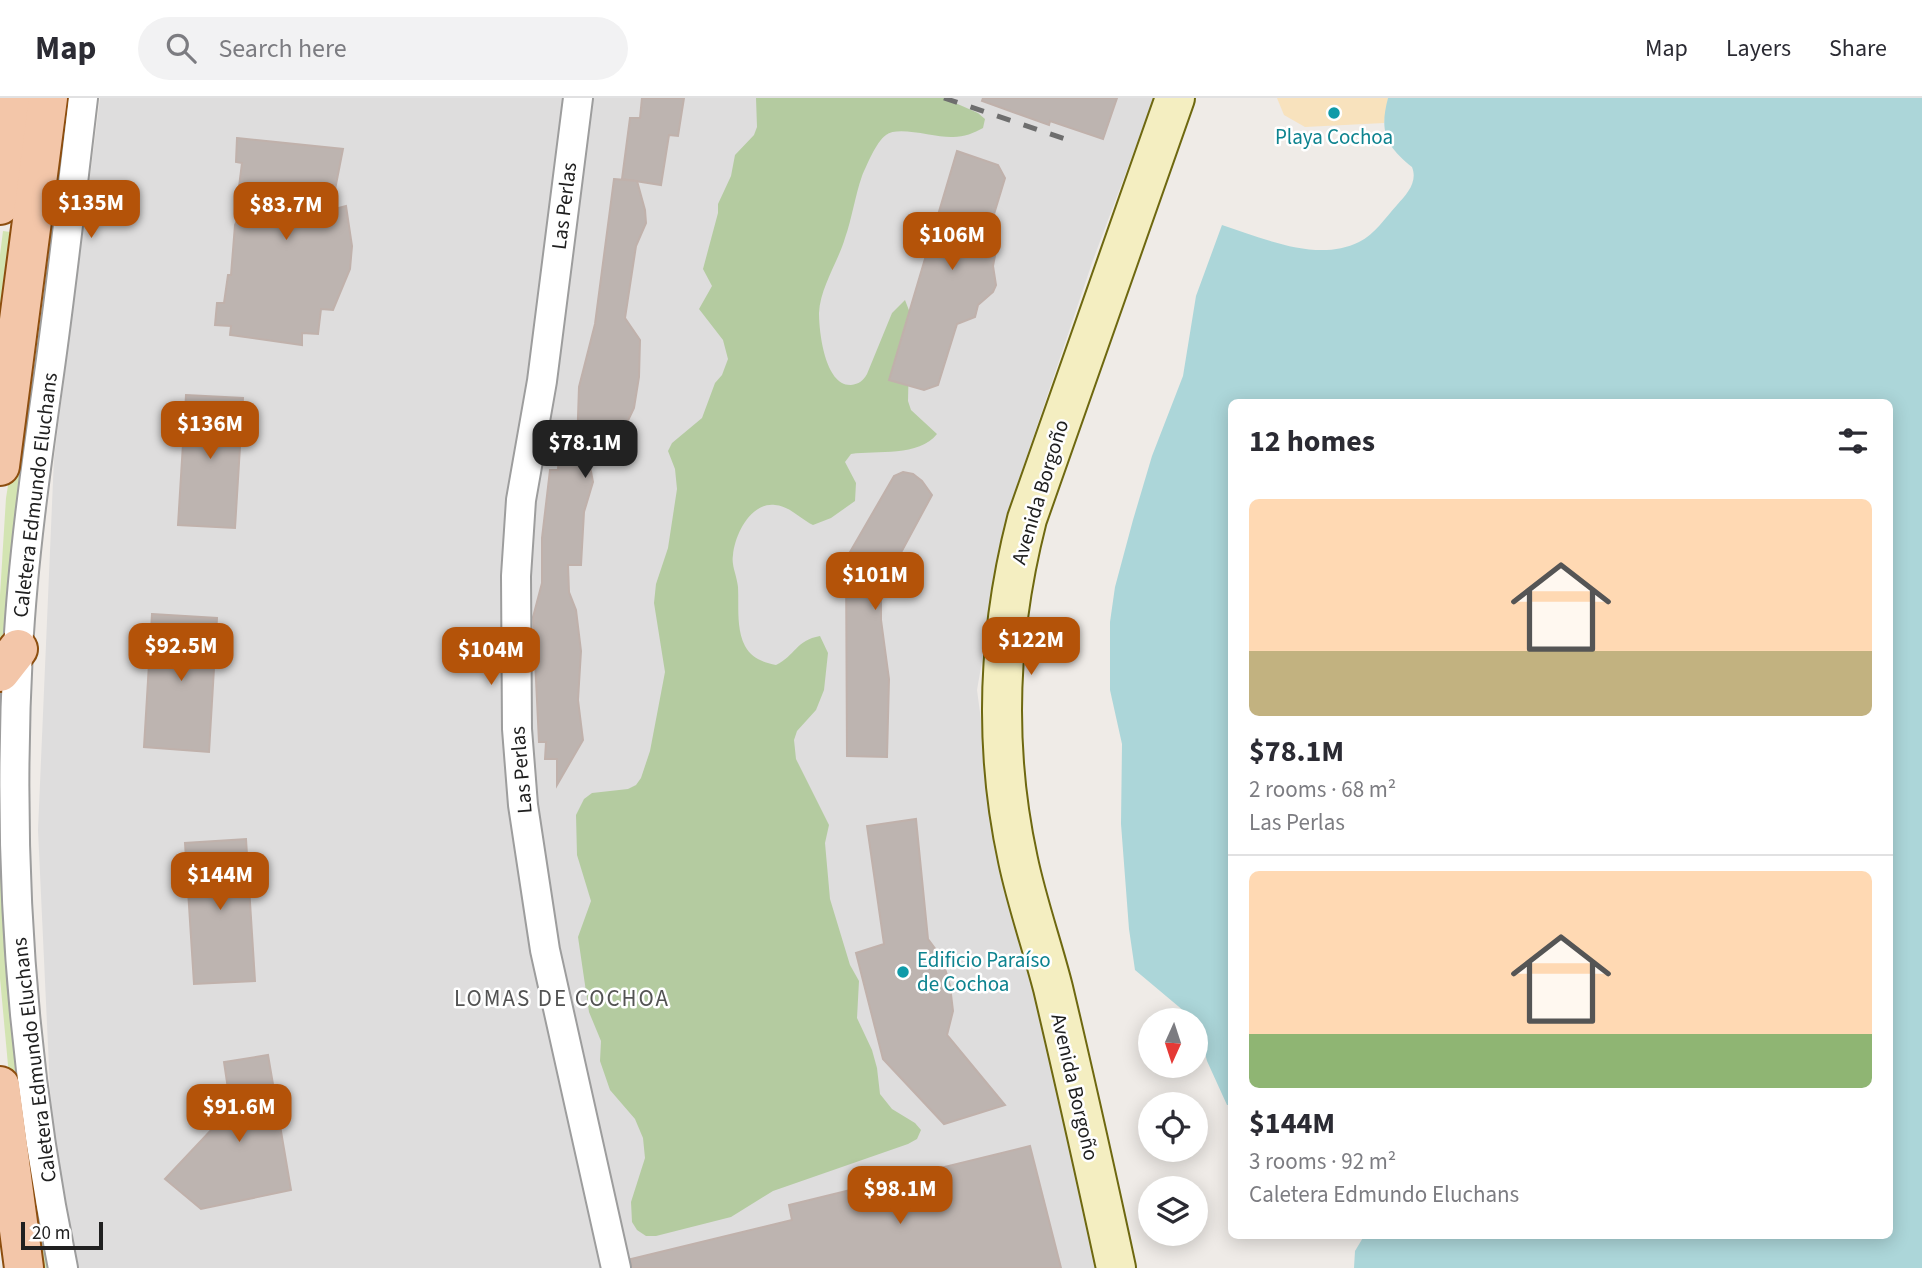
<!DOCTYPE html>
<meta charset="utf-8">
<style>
:root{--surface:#fff;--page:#f2f2f3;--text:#2b2b33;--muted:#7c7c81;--line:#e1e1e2;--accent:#b45309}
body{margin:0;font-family:"Source Sans 3",sans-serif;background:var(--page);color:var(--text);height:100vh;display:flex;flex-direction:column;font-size:26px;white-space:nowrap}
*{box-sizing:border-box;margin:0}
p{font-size:23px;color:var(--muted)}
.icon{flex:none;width:38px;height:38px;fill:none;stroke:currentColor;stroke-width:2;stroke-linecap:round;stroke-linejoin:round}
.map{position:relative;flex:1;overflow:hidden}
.details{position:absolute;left:1228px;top:301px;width:665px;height:840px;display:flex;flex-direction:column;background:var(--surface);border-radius:10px;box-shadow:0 4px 18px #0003}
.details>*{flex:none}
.needle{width:46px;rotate:183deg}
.controls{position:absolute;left:1138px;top:910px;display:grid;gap:14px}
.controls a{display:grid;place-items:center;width:70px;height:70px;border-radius:50%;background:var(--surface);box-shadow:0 4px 18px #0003;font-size:35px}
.scale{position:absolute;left:21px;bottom:18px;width:82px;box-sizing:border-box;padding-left:7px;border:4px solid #202020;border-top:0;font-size:19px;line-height:24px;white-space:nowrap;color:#202020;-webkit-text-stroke:5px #fff;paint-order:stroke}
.price{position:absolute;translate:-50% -60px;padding:0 16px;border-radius:14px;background:var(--accent);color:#fff;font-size:23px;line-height:46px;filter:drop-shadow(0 2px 4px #0008)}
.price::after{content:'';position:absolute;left:50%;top:42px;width:21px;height:16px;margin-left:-10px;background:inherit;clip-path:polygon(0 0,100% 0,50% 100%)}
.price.active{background:#222;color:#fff}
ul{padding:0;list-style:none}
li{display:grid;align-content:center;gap:14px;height:371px;padding:0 21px}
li+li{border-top:2px solid var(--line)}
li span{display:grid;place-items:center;height:217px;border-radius:10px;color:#555}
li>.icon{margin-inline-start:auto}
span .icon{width:126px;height:126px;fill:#fffc;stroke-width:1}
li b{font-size:30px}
h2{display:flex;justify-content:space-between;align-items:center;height:84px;padding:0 21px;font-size:30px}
header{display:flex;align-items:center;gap:42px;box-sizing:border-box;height:98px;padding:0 35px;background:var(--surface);border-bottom:2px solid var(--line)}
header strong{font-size:33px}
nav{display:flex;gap:38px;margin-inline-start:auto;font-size:24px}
.search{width:490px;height:63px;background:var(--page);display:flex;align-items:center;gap:18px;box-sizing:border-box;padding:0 24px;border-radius:38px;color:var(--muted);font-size:26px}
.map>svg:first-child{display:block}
.residential{fill:#dedddd}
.grass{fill:#d3e4b2}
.forest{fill:#b4cba0}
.sand{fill:#f8e2bd}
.water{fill:#acd6d9}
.building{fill:#bdb4b0;stroke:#c0b1ab;stroke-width:2}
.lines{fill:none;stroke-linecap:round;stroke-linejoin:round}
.minor-casing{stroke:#9d9d9d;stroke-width:32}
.secondary-casing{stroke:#6e6810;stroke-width:42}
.primary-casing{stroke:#8d4e0f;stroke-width:42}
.minor{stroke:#fff;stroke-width:28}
.secondary{stroke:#f4eec1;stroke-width:38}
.primary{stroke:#f3c6a9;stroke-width:38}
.rail{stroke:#6e6e6e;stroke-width:5;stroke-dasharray:14 14;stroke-linecap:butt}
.culture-dot{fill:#0f9aa8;stroke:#fff;stroke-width:2.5}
.labels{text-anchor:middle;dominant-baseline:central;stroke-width:5;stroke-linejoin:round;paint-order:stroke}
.culture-label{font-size:21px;fill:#0d838f;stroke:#fff}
.street-label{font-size:21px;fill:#202020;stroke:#fff}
.neighbourhood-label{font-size:23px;letter-spacing:2px;fill:#535353;stroke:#fff}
</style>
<header>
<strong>Map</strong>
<div class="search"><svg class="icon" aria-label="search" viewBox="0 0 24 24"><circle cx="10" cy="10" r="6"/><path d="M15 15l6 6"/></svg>Search here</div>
<nav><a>Map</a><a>Layers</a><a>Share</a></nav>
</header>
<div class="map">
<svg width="1922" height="1170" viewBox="0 0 1922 1170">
<rect width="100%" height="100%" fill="#efebe7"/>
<path class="residential" d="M 100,0 L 1154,0 L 1093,162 L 1008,414 L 977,592 L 997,741 L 1102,1170 L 79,1170 L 52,1034 L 38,732 L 54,360 Z"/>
<g class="grass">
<path d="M 3,133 L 18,135 L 0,274 L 0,157 Z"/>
<path d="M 21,307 L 34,309 L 9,543 L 0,552 L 0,497 L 6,400 Z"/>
<path d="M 6,611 L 49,1170 L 37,1170 L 10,989 L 0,880 L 0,614 Z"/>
</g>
<path class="forest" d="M 756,0 L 944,0 L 978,15 L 985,21 L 983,30 C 974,35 964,39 953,39 C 936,40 898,27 886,37 C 876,44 867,67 862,78 C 855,98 852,120 845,140 C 838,164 820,190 819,215 C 819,234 825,288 851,287 C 859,286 863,283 867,276 L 892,215 L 905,202 L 910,215 L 908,303 L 911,312 L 937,336 C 919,359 877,352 851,356 L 845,364 L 856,385 L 855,403 L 831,420 L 813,427 C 800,421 790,408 775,407 C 751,404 735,436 733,457 C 731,467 737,478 738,489 C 739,507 736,531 745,548 C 752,561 763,564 776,567 C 795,558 796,542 820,538 L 828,555 L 824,592 L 816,612 L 797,633 L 794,642 L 796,661 L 829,727 L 825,745 L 830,801 L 850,867 L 859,883 L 857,920 L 872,952 L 877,970 L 880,996 L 892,1011 L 915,1025 L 921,1032 L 917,1041 L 908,1046 L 773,1093 L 731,1119 L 656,1138 L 646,1138 L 637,1132 L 632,1124 L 631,1104 L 645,1060 L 643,1040 L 635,1021 L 610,992 L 600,963 L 601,943 L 589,914 L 578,839 L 591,803 L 577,757 L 576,717 L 584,701 L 592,695 L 628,691 L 636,687 L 641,680 L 650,653 L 665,574 L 654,505 L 656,486 L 668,450 L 677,391 L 675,371 L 668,353 L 672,345 L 702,320 L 715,285 L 722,277 L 728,261 L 723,242 L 699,211 L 712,188 L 703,171 L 718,115 L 718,106 L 731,78 L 735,57 L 754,37 L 757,29 Z"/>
<path class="sand" d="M 1277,0 L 1388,0 L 1384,25 L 1305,29 L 1284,17 Z"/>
<path class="water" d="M 1388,0 L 1922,0 L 1922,1170 L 1354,1170 L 1355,1153 L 1364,1138 L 1890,1138 L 1890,304 L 1232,304 L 1232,1007 L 1227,1007 L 1207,963 L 1197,924 L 1135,872 L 1129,831 L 1121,726 L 1122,646 L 1110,592 L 1110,524 L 1115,489 L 1133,422 L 1152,358 L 1183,278 L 1196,198 L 1222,127 C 1263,140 1317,165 1359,144 C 1375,136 1385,120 1397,107 C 1407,96 1418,84 1412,69 C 1386,48 1379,34 1388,0 Z"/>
<g class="building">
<path d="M 642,0 L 684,0 L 678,38 L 669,37 L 661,87 L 622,81 L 630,20 L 640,20 Z"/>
<path d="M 983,0 L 1117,0 L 1103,41 L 1050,23 L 1049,27 L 982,3 Z"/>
<path d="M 237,40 L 343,51 L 331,112 L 346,108 L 352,148 L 350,171 L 333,212 L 321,211 L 318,236 L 302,235 L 302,247 L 230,237 L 231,228 L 215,227 L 217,205 L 224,205 L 228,177 L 231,177 L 235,127 L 247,102 L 238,97 L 242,65 L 236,64 Z"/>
<path d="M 957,53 L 998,67 L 1005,80 L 991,126 L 998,142 L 993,168 L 996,187 L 993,194 L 978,207 L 975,219 L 957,226 L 938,287 L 924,292 L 889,282 Z"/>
<path d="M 614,81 L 637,83 L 645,112 L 646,125 L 636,148 L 625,220 L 640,242 L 639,279 L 634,310 L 624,331 L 608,347 L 588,358 L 593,384 L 584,414 L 581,467 L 568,467 L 569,494 L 576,512 L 581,553 L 578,602 L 583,642 L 557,687 L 557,661 L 545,661 L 546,644 L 539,644 L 533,519 L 542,485 L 542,440 L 550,372 L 558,372 L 559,353 L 566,354 L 566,349 L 577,349 L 579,289 L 595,226 Z"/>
<path d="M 186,297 L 243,300 L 235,430 L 178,427 Z"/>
<path d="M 903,374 L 913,376 L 922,383 L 932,397 L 890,475 L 881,501 L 881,522 L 889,581 L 887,659 L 847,658 L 846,461 L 894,378 Z"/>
<path d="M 152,516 L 217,520 L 209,654 L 144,649 Z"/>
<path d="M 916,721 L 928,841 L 942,860 L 950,888 L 953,913 L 947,937 L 1005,1007 L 944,1026 L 883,961 L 856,855 L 884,846 L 867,728 Z"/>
<path d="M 246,741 L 255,883 L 194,886 L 185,745 Z"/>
<path d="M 268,957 L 291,1092 L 201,1111 L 165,1081 L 231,1011 L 224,964 Z"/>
<path d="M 1030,1048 L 1061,1170 L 632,1170 L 631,1161 L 792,1122 L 789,1107 Z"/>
</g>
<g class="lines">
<g class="minor-casing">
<g id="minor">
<path d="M 578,0 L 542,283 L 521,402 L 516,478 L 517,631 L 523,707 L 545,852 L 616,1170"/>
<path d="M 63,1170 C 21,967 7,759 18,552 C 23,459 36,368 49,276 C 62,184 72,92 83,0"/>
</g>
</g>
<g class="secondary-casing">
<path id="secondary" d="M 1116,1170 C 1096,1077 1075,983 1053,890 C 1042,847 1027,805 1018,762 C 993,647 998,534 1027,421 L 1175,0"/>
</g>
<g class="primary-casing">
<g id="primary">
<path d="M 0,107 L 14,0"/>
<path d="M 0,368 L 48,0"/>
<path d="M 0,574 L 18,551"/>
<path d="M 0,988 L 24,1170"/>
</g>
</g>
<use href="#minor" class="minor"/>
<use href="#secondary" class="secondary"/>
<use href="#primary" class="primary"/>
<path class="rail" d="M 944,0 L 1071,43"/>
</g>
<g class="culture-dot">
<circle cx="1334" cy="15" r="7"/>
<circle cx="903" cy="874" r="7"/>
</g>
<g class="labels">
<g class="culture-label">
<text x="1334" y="39">Playa Cochoa</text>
<text x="917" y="862" text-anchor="start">Edificio Paraíso<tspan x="917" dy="24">de Cochoa</tspan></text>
</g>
<g class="street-label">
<text transform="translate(564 108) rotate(-83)">Las Perlas</text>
<text transform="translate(1040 394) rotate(-73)">Avenida Borgoño</text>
<text transform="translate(35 397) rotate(-83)">Caletera Edmundo Eluchans</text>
<text transform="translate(521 672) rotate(-95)">Las Perlas</text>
<text transform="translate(34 962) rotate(-97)">Caletera Edmundo Eluchans</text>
<text transform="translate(1075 989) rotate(77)">Avenida Borgoño</text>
</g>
<g class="neighbourhood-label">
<text x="562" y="900">LOMAS DE COCHOA</text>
</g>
</g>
</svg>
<div class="controls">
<a><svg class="needle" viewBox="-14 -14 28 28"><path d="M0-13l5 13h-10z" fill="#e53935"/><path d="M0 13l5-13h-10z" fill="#7c7c81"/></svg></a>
<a><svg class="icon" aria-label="locate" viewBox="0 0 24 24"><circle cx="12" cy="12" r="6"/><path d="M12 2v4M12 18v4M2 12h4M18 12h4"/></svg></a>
<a><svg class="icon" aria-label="layers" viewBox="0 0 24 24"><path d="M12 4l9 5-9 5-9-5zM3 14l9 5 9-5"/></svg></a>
</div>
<div class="scale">20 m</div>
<b class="price" style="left:91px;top:142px">$135M</b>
<b class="price" style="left:286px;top:144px">$83.7M</b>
<b class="price" style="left:952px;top:174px">$106M</b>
<b class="price" style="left:210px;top:363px">$136M</b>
<b class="price active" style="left:585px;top:382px">$78.1M</b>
<b class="price" style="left:875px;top:514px">$101M</b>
<b class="price" style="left:1031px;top:579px">$122M</b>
<b class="price" style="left:181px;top:585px">$92.5M</b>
<b class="price" style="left:491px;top:589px">$104M</b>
<b class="price" style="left:220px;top:814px">$144M</b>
<b class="price" style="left:239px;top:1046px">$91.6M</b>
<b class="price" style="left:900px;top:1128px">$98.1M</b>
<section class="details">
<h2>12 homes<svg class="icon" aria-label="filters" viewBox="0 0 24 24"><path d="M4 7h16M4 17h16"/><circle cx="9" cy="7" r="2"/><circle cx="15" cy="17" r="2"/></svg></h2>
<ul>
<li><span style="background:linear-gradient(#ffd9b3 70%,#c2b280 0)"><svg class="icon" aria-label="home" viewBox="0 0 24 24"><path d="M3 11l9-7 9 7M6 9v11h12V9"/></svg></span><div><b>$78.1M</b><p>2 rooms · 68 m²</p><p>Las Perlas</p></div></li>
<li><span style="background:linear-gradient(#ffd9b3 75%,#8fb573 0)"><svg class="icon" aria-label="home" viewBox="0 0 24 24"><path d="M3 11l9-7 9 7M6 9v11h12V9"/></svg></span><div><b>$144M</b><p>3 rooms · 92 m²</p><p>Caletera Edmundo Eluchans</p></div></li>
</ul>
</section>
</div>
